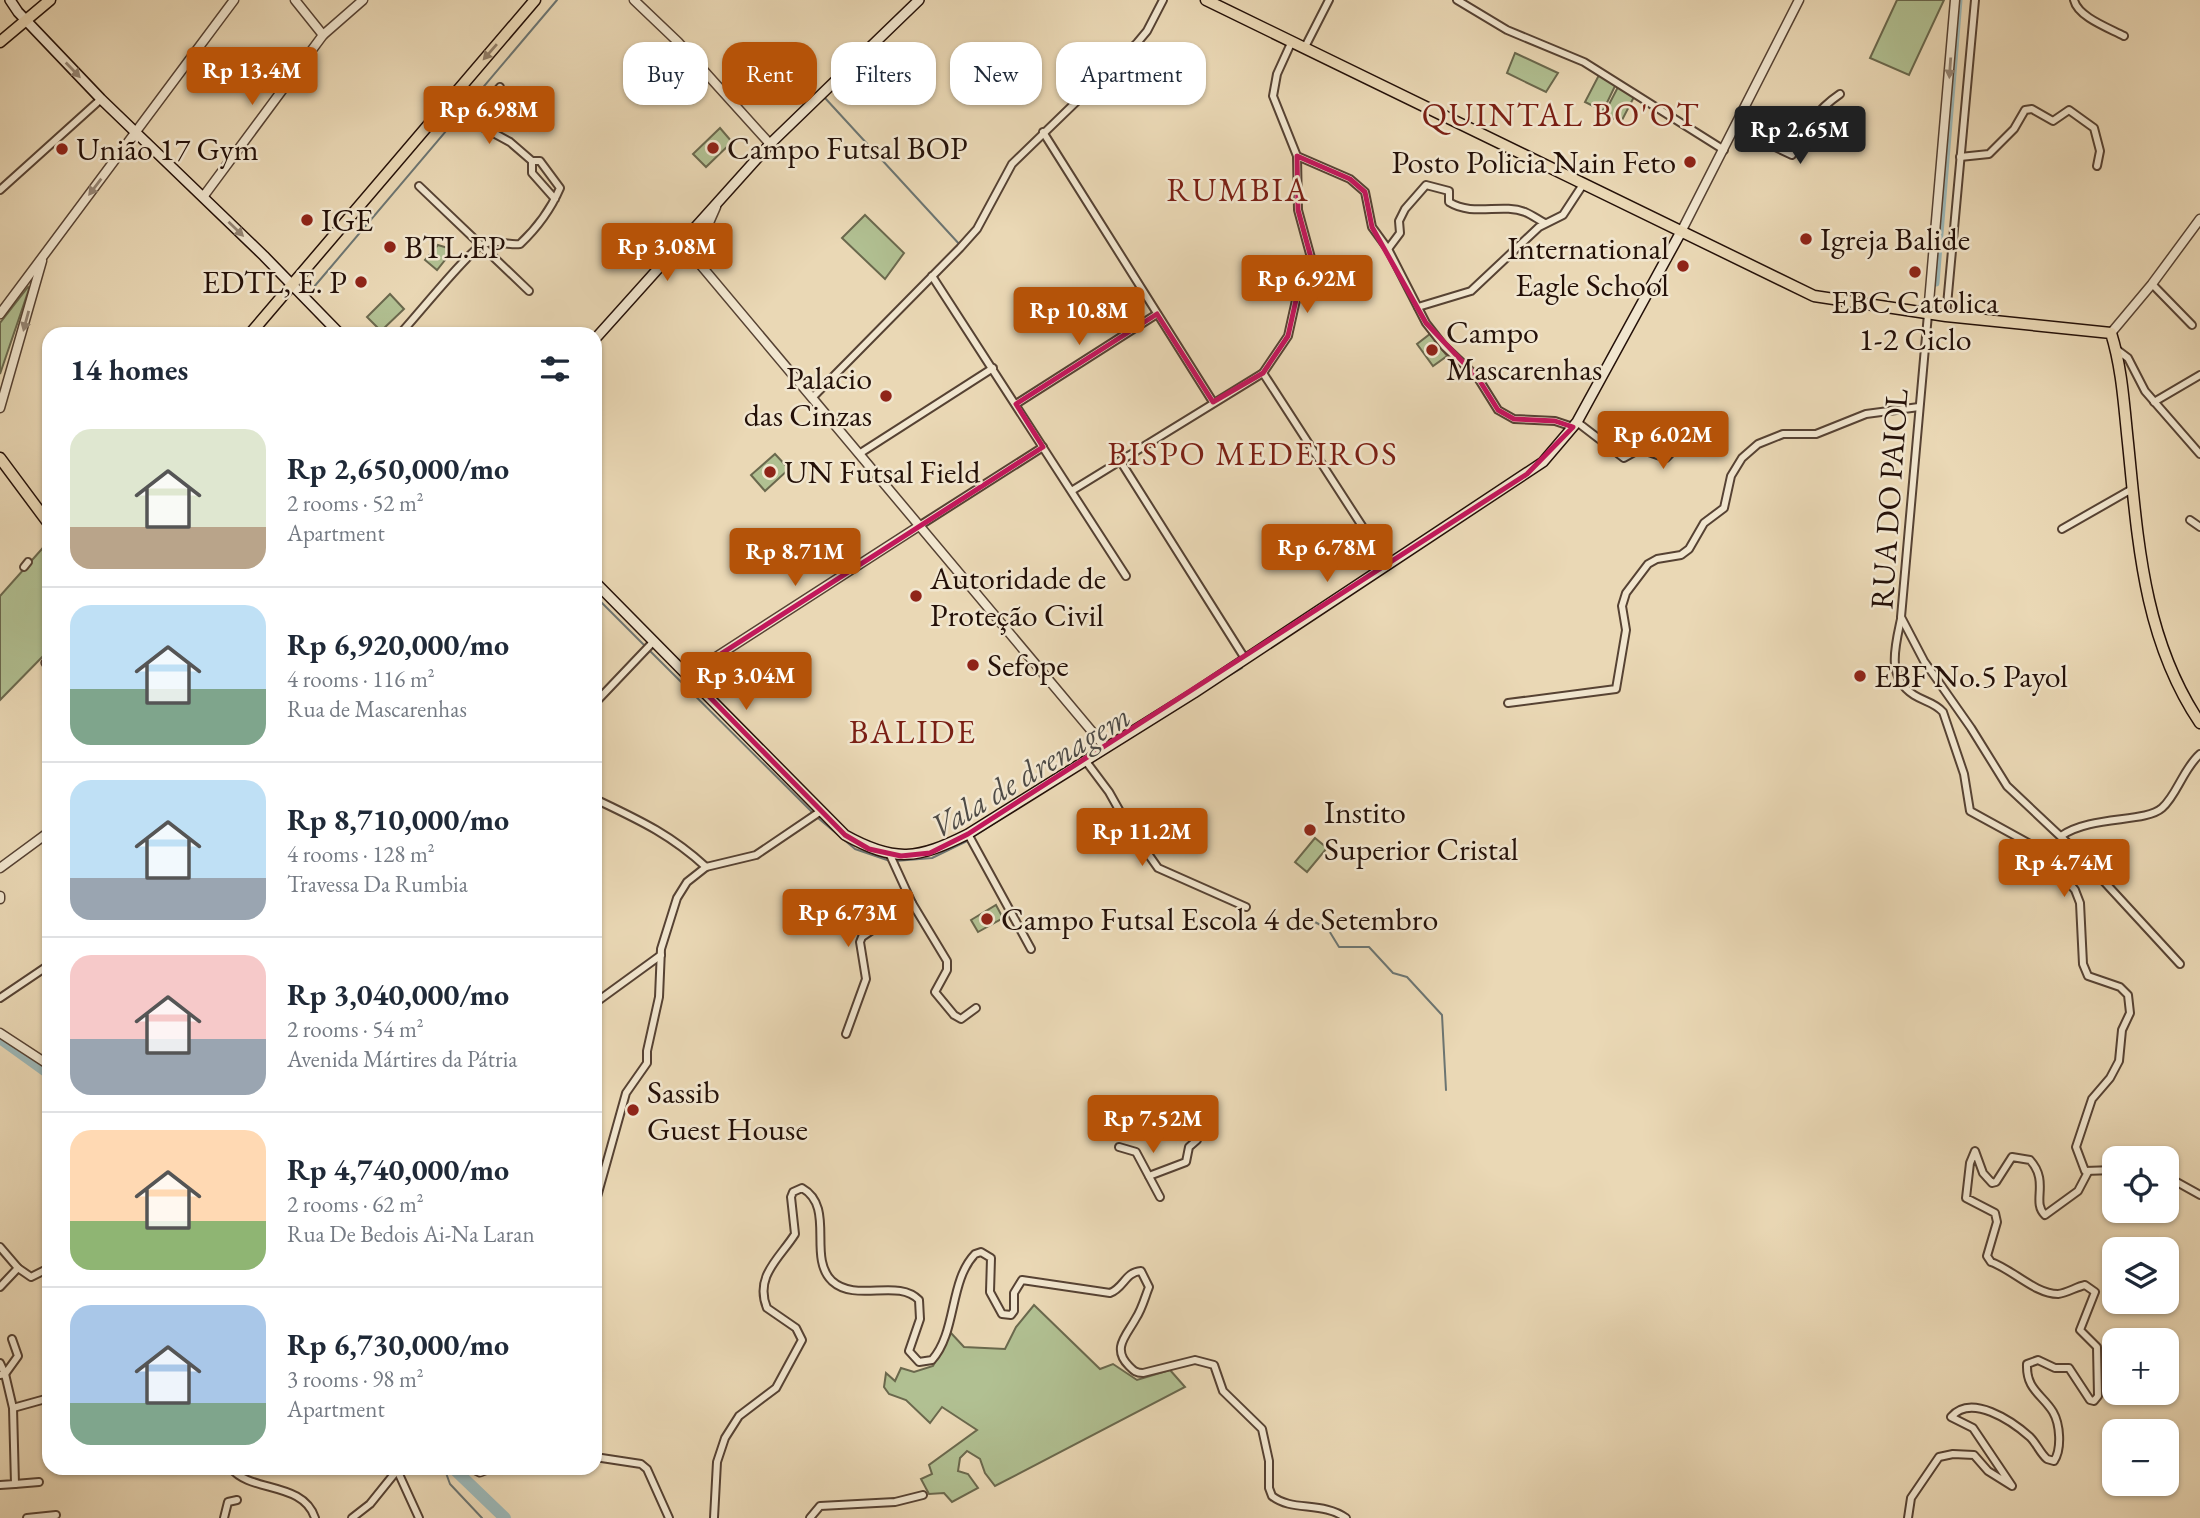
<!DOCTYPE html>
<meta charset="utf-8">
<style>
:root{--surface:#fff;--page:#f2f2f3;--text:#1f2937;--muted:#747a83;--line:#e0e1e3;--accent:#b45309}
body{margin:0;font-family:"EB Garamond",serif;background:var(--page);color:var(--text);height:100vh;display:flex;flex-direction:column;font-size:26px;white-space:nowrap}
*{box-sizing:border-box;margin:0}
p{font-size:23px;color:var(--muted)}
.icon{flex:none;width:38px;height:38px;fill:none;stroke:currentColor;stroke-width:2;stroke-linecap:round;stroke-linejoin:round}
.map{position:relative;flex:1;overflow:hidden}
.sheet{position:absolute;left:42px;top:327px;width:560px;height:1148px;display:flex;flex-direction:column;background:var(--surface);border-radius:21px;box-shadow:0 2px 5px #0004}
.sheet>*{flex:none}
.hud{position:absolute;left:623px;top:42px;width:665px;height:63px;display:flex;gap:14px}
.buttons{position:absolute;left:2102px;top:1146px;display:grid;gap:14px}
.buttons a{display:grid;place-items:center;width:77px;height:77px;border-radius:14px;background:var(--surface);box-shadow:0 2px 5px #0004;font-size:35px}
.price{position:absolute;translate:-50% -60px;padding:0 16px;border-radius:7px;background:var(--accent);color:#fff;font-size:23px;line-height:46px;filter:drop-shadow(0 2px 4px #0008)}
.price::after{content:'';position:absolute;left:50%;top:42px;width:21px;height:16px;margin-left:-10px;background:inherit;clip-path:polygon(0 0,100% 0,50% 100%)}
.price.on{background:#222;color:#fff}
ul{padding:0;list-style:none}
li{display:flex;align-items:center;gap:21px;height:175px;padding:0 28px}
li+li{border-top:2px solid var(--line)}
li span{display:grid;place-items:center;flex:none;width:196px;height:140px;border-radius:21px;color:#555}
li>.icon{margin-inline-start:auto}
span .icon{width:84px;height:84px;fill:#fffc;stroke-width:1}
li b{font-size:30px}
h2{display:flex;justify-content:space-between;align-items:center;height:84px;padding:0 28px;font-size:30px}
.pill{padding:0 24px;border-radius:21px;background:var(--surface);box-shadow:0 2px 5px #0004;font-size:24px;line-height:63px}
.pill.on{background:var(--accent);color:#fff}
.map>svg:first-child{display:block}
.green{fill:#b1c092;stroke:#6a684d;stroke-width:2}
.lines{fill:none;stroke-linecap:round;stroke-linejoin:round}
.stream{stroke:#6c7572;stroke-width:2}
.canal{stroke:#9cb8b8;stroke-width:7}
.river{stroke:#9cb8b8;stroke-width:12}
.minor-casing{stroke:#564233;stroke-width:10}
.tertiary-casing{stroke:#564233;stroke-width:11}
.secondary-casing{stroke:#241008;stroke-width:12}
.primary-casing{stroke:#241008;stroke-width:13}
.minor{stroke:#f1e6cf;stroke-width:6}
.tertiary{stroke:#f1e6cf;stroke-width:8}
.secondary{stroke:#f1e6cf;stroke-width:9}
.primary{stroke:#ead8b5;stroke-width:10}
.oneway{fill:#917e67}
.oneway2{fill:#958675}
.marked{fill:none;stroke:#c2185b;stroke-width:5;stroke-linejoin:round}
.poi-dot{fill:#8f2418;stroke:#f1e6cf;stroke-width:2.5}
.labels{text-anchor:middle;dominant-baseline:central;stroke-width:5;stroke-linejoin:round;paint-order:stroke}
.poi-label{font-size:32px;fill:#241008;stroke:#f1e6cf;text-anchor:start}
.street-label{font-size:32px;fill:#241008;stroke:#f1e6cf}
.neighbourhood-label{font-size:33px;letter-spacing:2px;fill:#7a1f14;stroke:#f1e6cf}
.water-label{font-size:33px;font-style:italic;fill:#4e4b46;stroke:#f1e6cf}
</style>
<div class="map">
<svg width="2200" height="1518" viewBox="0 0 2200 1518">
<rect width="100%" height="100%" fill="#ead8b5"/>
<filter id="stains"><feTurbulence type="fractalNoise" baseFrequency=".00286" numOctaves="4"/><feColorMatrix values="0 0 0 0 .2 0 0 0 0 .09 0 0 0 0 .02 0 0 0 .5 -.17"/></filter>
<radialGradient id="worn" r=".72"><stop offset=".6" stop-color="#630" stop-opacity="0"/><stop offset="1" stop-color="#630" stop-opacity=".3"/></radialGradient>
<g class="green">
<path d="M 1897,0 L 1944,0 L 1909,75 L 1870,58 Z"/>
<path d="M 1515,53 L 1558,73 L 1546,92 L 1507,73 Z"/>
<path d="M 1599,75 L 1616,84 L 1603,111 L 1585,102 Z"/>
<path d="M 1618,87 L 1635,95 L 1621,122 L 1604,114 Z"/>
<path d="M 720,128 L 732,142 L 706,167 L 693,154 Z"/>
<path d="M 865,215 L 904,253 L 885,279 L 842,238 Z"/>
<path d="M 438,245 L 448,248 L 449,255 L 437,270 L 425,260 Z"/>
<path d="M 28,287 L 29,289 L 0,374 L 0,323 Z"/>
<path d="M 390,294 L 404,309 L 381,331 L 367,317 Z"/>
<path d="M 1430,334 L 1447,356 L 1433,366 L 1417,344 Z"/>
<path d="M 775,454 L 789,469 L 765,491 L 751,475 Z"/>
<path d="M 49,541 L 49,650 L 0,700 L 0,596 Z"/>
<path d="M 1315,838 L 1327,848 L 1307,872 L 1295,862 Z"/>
<path d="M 996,905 L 1003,918 L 978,932 L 971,920 Z"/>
<path d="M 1034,1305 L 1100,1369 L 1113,1364 L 1137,1380 L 1170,1370 L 1185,1387 L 995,1486 L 985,1473 L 980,1459 L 967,1451 L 960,1458 L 958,1471 L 968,1474 L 978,1488 L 952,1502 L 944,1493 L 929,1494 L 921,1479 L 932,1474 L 929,1465 L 977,1430 L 942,1407 L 930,1423 L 906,1400 L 889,1394 L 884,1387 L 886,1373 L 895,1381 L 901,1368 L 914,1372 L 933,1366 L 951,1333 L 964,1347 L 1005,1349 L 1016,1327 Z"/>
</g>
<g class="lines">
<g class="stream">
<path d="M 825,98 L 961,246"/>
<path d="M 308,294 L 557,0"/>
<path d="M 302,301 L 333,334"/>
<path d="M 595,596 L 645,646"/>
<path d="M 649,650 L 814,814"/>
<path d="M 1225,678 L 1242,668"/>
<path d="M 1101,756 L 1111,750"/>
<path d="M 818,818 L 855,849 L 890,861"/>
<path d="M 973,837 L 1004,817"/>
<path d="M 895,861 L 932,858 L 969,840"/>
<path d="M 1313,921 L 1328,929 L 1339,947 L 1369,947 L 1393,973 L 1407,977 L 1442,1015 L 1446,1090"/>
<path d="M 446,1473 L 450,1484 L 482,1518"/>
</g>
<path class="canal" d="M 1936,283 L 1959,0"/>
<g class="river">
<path d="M 0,1038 L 49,1073"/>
<path d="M 453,1468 L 505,1518"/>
</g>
<g class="minor-casing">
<g id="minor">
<path d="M 1457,0 L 1507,30 L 1584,62 L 1724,150"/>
<path d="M 2074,0 C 2078,17 2109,28 2124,36"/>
<path d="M 1292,41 L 1277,74 L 1273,96 L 1297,156 L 1298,210 L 1313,265 L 1298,291 L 1288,336 L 1263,373 L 1386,563"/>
<path d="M 1305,47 L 1329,0"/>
<path d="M 459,121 L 477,124 L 510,142 L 532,161"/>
<path d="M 468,124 L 500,87"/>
<path d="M 1735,128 L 1792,155 C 1805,129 1815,111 1840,94"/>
<path d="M 1043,132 L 1213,402"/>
<path d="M 1297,156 L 1350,179 L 1365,192 L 1372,227 L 1388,249 L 1426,323 L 1444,346 L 1478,378 L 1498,410 L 1514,419 L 1555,421 L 1573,427"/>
<path d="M 1960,157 L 1989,154 L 2014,129 L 2025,110 L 2032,109 L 2053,121 L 2069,110 L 2094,128 L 2100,151 L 2097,166"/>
<path d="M 419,186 L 529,291"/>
<path d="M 0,190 L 101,99"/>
<path d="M 1388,249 L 1400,233 L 1399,221 L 1405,209 L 1426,185 L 1449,191 L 1449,202 C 1473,217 1501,203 1525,212 C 1532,215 1539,220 1545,223"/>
<path d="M 932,276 L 1126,576"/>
<path d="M 2152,284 L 2192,325"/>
<path d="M 1418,307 L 1471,291 L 1539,227 L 1563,215 L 1582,186"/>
<path d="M 1928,314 L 1901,617 L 1924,661 L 1971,728 L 2007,786 L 2075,850 L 2180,964"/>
<path d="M 1946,316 L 1975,0"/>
<path d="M 400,334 C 415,318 469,251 482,245 C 496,238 507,246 520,244 C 537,228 550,211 560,188 L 540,161 L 532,161 L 532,173 L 555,199"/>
<path d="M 2116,349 L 2128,358 L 2145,391 L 2200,454"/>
<path d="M 813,397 L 960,248 L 977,229 L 1012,164 L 1137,43 L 1147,31 L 1163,0"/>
<path d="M 2154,402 L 2200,375"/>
<path d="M 1016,404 L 1157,314"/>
<path d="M 1577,422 L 1624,458 L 1640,449 L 1666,458 L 1674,450"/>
<path d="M 859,454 L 993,368"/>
<path d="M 1121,462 L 1244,657"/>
<path d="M 1073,490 L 1263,373"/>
<path d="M 2190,520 L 2200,527"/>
<path d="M 919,526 L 1043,447"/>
<path d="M 2062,529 L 2132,489"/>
<path d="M 24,567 L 28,562"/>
<path d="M 1901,619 C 1895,647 1886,677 1914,695 C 1925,702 1934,702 1943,712 L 1964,774 L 1970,811 L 2041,850 L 2075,890 L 2080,903 L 2083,964 L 2088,976 L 2120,987 L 2128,995 L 2130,1013 L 2122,1030 L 2119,1061 L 2110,1078 L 2092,1099 L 2076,1147 L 2085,1171 L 2114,1170"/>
<path d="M 595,703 L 654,641"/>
<path d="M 1508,703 L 1616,689 L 1626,630 L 1622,606 L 1626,593 L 1648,564 L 1657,559 L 1681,555 L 1689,549 L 1704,523 L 1724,508 L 1731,476 L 1742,458 L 1758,444 L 1783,434 L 1816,434 L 1866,414 L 1919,407"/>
<path d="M 1085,760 L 1109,792 L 1127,824 L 1158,868 L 1246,907"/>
<path d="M 595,799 C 639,820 670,834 706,867"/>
<path d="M 968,834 L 1031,949"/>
<path d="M 2061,836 C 2091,815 2145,823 2162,808 C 2177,795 2183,769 2200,754"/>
<path d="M 890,855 L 912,903 L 947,961 L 947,970 L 935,992 L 954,1015 L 961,1019 L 976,1008"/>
<path d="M 0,998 L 49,965"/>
<path d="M 595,1003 L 661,955"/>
<path d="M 846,1034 L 866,979 L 860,942 L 862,937 L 912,903"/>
<path d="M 1119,1147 L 1136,1152 L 1160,1197"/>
<path d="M 1149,1176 L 1186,1162 L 1189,1147 L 1197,1140"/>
<path d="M 2166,1176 L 2200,1195"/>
<path d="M 595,1204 L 626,1093 L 647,1063 L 647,1051 L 659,997 L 661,949 L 677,898 L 687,882 L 706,867 L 756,855 L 821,811"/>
<path d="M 0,1247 L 18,1268 L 0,1287"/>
<path d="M 18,1268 L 31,1277 L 49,1268"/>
<path d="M 0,1363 L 5,1374 L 18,1356 L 12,1339"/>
<path d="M 0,1375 L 5,1374 L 13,1408 L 15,1484 L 0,1485"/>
<path d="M 13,1408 L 49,1398"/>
<path d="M 595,1457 L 641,1464 L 647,1469 L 669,1518"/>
<path d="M 231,1468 C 250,1493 303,1481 315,1518"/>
<path d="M 398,1472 L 419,1518"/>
<path d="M 15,1484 L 39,1482"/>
<path d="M 27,1518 L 56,1515"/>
<path d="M 224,1518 L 228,1502 L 237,1500"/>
<path d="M 352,1518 L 370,1504 L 399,1468"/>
<path d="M 714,1518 L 717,1462 L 725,1438 L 739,1416 L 776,1388 L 802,1340 L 796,1328 L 767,1308 C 754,1276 780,1258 795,1234 L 791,1197 L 793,1192 L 802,1188 C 836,1207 807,1257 832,1281 C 856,1303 898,1278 919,1300 L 920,1319 L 909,1351 L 919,1362 L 932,1360 C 957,1332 949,1281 975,1254 L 981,1252 L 991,1258 L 990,1292 L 1002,1314 L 1011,1315 L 1014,1311 L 1014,1293 L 1022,1280 L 1110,1293 C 1124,1288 1125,1272 1141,1271 L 1149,1287 C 1145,1297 1142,1309 1136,1318 C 1127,1335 1111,1348 1129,1366 C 1134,1371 1136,1373 1143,1373 L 1195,1360 L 1214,1365 L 1223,1391 L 1262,1429 L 1269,1461 L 1269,1488 L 1272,1496 C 1292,1512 1322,1501 1346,1518"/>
<path d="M 810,1518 L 820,1506 L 895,1502 L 923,1495"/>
<path d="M 1908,1518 L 1911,1498 L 1939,1457 L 1953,1454 L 1974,1455 L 1988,1471 L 2012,1486 L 1973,1428 L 1951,1417 C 1971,1393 2012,1421 2030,1437 C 2037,1444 2040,1453 2047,1459 L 2054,1461 C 2062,1449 2060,1424 2053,1412 C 2042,1394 2026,1390 2027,1364 L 2038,1360 L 2055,1368 L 2069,1368 L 2090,1400 L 2094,1401 L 2098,1396 L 2097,1347 L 2080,1330 L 2095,1292 L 2085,1285 C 2076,1287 2067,1293 2058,1294 C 2035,1294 2012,1269 1991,1262 L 1987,1256 L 1997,1222 L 1995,1213 L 1966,1198 L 1970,1163 L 1975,1151 L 1983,1173 L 1992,1183 L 1996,1182 L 2012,1157 L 2030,1160 C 2050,1182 2031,1202 2045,1215 L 2078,1191 L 2088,1172"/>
</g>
</g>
<g class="tertiary-casing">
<g id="tertiary">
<path d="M 295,0 L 323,35"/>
<path d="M 634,0 L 678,42 L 770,144"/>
<path d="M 203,197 L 323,35 L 363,0"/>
<path d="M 1682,230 L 1799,0"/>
<path d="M 683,244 L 1105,747"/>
<path d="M 704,264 C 697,246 709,223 716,207"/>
<path d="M 0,314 L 234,0"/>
<path d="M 1928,314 L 1955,0"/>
<path d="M 2111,333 L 2152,284 L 2200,219"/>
<path d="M 0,408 L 42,261"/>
<path d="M 49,660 L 46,663 L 49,667"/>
<path d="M 688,675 L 919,526"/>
<path d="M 0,868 L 49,832"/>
<path d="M 0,896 L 0,899"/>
<path d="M 0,1033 L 49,1065"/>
<path d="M 472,1468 L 480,1472 L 490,1468"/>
</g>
</g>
<g class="secondary-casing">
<g id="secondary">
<path d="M 10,0 L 18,12 L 101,99 L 264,256 L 340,334"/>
<path d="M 595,339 L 770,144 L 919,0"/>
<path d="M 595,582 L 845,835 C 895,863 918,859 968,834 L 1194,693 L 1543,462 L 1577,422 L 1682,230"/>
</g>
</g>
<g class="primary-casing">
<g id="primary">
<path d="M 1206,0 L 1814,296 L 1946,316 L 2111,333 C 2122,368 2124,406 2128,443 C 2138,541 2143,638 2200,723"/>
<path d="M 0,42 L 50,0"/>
<path d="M 250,334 L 535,0"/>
<path d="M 0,458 L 49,524"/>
</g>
</g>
<use href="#minor" class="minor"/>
<use href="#tertiary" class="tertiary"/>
<use href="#secondary" class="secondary"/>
<use href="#primary" class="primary"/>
</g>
<defs><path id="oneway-solid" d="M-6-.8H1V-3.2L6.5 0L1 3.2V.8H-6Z" transform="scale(1.75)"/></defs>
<use class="oneway" href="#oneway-solid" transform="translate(490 52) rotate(131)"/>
<g class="oneway2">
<use href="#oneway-solid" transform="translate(1950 68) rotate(94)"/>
<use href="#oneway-solid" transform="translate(73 70) rotate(46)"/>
<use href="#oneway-solid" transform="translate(95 187) rotate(127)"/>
<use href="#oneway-solid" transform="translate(236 229) rotate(44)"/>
<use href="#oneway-solid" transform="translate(26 321) rotate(105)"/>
</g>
<path class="marked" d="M 1297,156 L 1350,179 L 1365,192 L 1372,227 L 1426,323 L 1478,378 L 1498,410 L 1514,419 L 1555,421 L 1573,427 L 1527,474 L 968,834 L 930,853 L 901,856 L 869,849 L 845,835 L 688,675 L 1043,447 L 1016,404 L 1157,314 L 1213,402 L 1263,373 L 1288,336 L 1298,291 L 1313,265 L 1298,210 Z"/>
<g class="poi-dot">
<circle cx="713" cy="148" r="7"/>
<circle cx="62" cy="149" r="7"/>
<circle cx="1690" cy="162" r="7"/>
<circle cx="307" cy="220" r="7"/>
<circle cx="1806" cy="239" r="7"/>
<circle cx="390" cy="247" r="7"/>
<circle cx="1683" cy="266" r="7"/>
<circle cx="1915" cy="272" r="7"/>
<circle cx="361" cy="282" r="7"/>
<circle cx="1432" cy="350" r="7"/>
<circle cx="886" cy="396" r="7"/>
<circle cx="770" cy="472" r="7"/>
<circle cx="916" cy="596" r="7"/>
<circle cx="973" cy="665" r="7"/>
<circle cx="1860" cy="676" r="7"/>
<circle cx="1310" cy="830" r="7"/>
<circle cx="987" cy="919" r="7"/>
<circle cx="633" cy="1110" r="7"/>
</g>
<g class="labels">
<g class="poi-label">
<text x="727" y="148">Campo Futsal BOP</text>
<text x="76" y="149">União 17 Gym</text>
<text x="1676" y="162" text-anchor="end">Posto Policia Nain Feto</text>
<text x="321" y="220">IGE</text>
<text x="1820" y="239">Igreja Balide</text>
<text x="404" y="247">BTL.EP</text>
<text x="1669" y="248" text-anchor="end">International<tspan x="1669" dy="37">Eagle School</tspan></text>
<text x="347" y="282" text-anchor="end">EDTL, E. P</text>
<text x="1915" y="302" text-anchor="middle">EBC Catolica<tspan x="1915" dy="37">1-2 Ciclo</tspan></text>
<text x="1446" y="332">Campo<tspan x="1446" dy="37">Mascarenhas</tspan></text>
<text x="872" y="378" text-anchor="end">Palacio<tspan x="872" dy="37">das Cinzas</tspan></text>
<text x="784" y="472">UN Futsal Field</text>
<text x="930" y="578">Autoridade de<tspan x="930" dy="37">Proteção Civil</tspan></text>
<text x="987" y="665">Sefope</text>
<text x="1874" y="676">EBF No.5 Payol</text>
<text x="1324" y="812">Instito<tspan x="1324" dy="37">Superior Cristal</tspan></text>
<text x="1001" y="919">Campo Futsal Escola 4 de Setembro</text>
<text x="647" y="1092">Sassib<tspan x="647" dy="37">Guest House</tspan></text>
</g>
<g class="street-label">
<text transform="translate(1889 499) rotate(-86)">RUA DO PAIOL</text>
</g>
<g class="neighbourhood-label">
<text x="1561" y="114">QUINTAL BO'OT</text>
<text x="1238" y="189">RUMBIA</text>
<text x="1253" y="453">BISPO MEDEIROS</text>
<text x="913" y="731">BALIDE</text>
</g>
<g class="water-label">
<text transform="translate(1030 771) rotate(-31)">Vala de drenagem</text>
</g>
</g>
<rect width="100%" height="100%" filter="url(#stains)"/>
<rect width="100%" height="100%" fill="url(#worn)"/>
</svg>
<div class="buttons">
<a><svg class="icon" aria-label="locate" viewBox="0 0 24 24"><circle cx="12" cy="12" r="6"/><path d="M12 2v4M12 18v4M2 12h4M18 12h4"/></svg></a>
<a><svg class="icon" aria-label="layers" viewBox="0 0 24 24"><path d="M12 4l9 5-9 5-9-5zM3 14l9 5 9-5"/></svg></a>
<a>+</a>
<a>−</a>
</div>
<b class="price" style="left:252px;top:107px">Rp 13.4M</b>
<b class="price" style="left:489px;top:146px">Rp 6.98M</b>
<b class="price on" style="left:1800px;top:166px">Rp 2.65M</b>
<b class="price" style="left:667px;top:283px">Rp 3.08M</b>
<b class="price" style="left:1307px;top:315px">Rp 6.92M</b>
<b class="price" style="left:1079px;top:347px">Rp 10.8M</b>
<b class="price" style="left:1663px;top:471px">Rp 6.02M</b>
<b class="price" style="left:1327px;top:584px">Rp 6.78M</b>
<b class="price" style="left:795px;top:588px">Rp 8.71M</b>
<b class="price" style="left:746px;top:712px">Rp 3.04M</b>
<b class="price" style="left:1142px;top:868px">Rp 11.2M</b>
<b class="price" style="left:2064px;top:899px">Rp 4.74M</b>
<b class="price" style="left:848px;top:949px">Rp 6.73M</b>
<b class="price" style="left:1153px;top:1155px">Rp 7.52M</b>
<div class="hud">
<a class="pill">Buy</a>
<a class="pill on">Rent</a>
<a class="pill">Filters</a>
<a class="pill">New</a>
<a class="pill">Apartment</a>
</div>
<section class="sheet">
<h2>14 homes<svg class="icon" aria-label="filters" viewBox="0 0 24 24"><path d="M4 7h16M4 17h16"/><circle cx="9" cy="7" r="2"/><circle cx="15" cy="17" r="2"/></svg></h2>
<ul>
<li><span style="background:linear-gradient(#dfe7d0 70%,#b9a48a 0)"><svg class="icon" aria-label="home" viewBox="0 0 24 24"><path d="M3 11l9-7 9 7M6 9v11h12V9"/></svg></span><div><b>Rp 2,650,000/mo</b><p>2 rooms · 52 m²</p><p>Apartment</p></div></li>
<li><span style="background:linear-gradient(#bfe0f5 60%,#7fa58c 0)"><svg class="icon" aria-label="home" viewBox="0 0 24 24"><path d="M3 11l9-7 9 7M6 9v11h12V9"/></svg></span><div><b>Rp 6,920,000/mo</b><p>4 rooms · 116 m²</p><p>Rua de Mascarenhas</p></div></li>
<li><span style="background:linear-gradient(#bfe0f5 70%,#9aa5b1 0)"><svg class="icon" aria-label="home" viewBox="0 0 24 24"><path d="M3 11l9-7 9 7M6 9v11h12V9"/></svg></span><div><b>Rp 8,710,000/mo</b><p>4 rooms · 128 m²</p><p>Travessa Da Rumbia</p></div></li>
<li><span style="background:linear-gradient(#f6c9c9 60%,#9aa5b1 0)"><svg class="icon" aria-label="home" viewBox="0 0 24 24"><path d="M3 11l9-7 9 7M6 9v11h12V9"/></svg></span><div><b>Rp 3,040,000/mo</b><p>2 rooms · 54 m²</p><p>Avenida Mártires da Pátria</p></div></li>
<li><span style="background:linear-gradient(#ffd9b3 65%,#8fb573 0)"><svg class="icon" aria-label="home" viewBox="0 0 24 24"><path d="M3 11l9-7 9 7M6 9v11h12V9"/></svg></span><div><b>Rp 4,740,000/mo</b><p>2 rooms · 62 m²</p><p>Rua De Bedois Ai-Na Laran</p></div></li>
<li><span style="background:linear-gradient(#a9c7e8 70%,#7fa58c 0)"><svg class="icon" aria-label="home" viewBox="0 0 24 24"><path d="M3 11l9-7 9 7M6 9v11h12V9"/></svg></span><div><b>Rp 6,730,000/mo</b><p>3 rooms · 98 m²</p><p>Apartment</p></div></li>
</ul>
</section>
</div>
